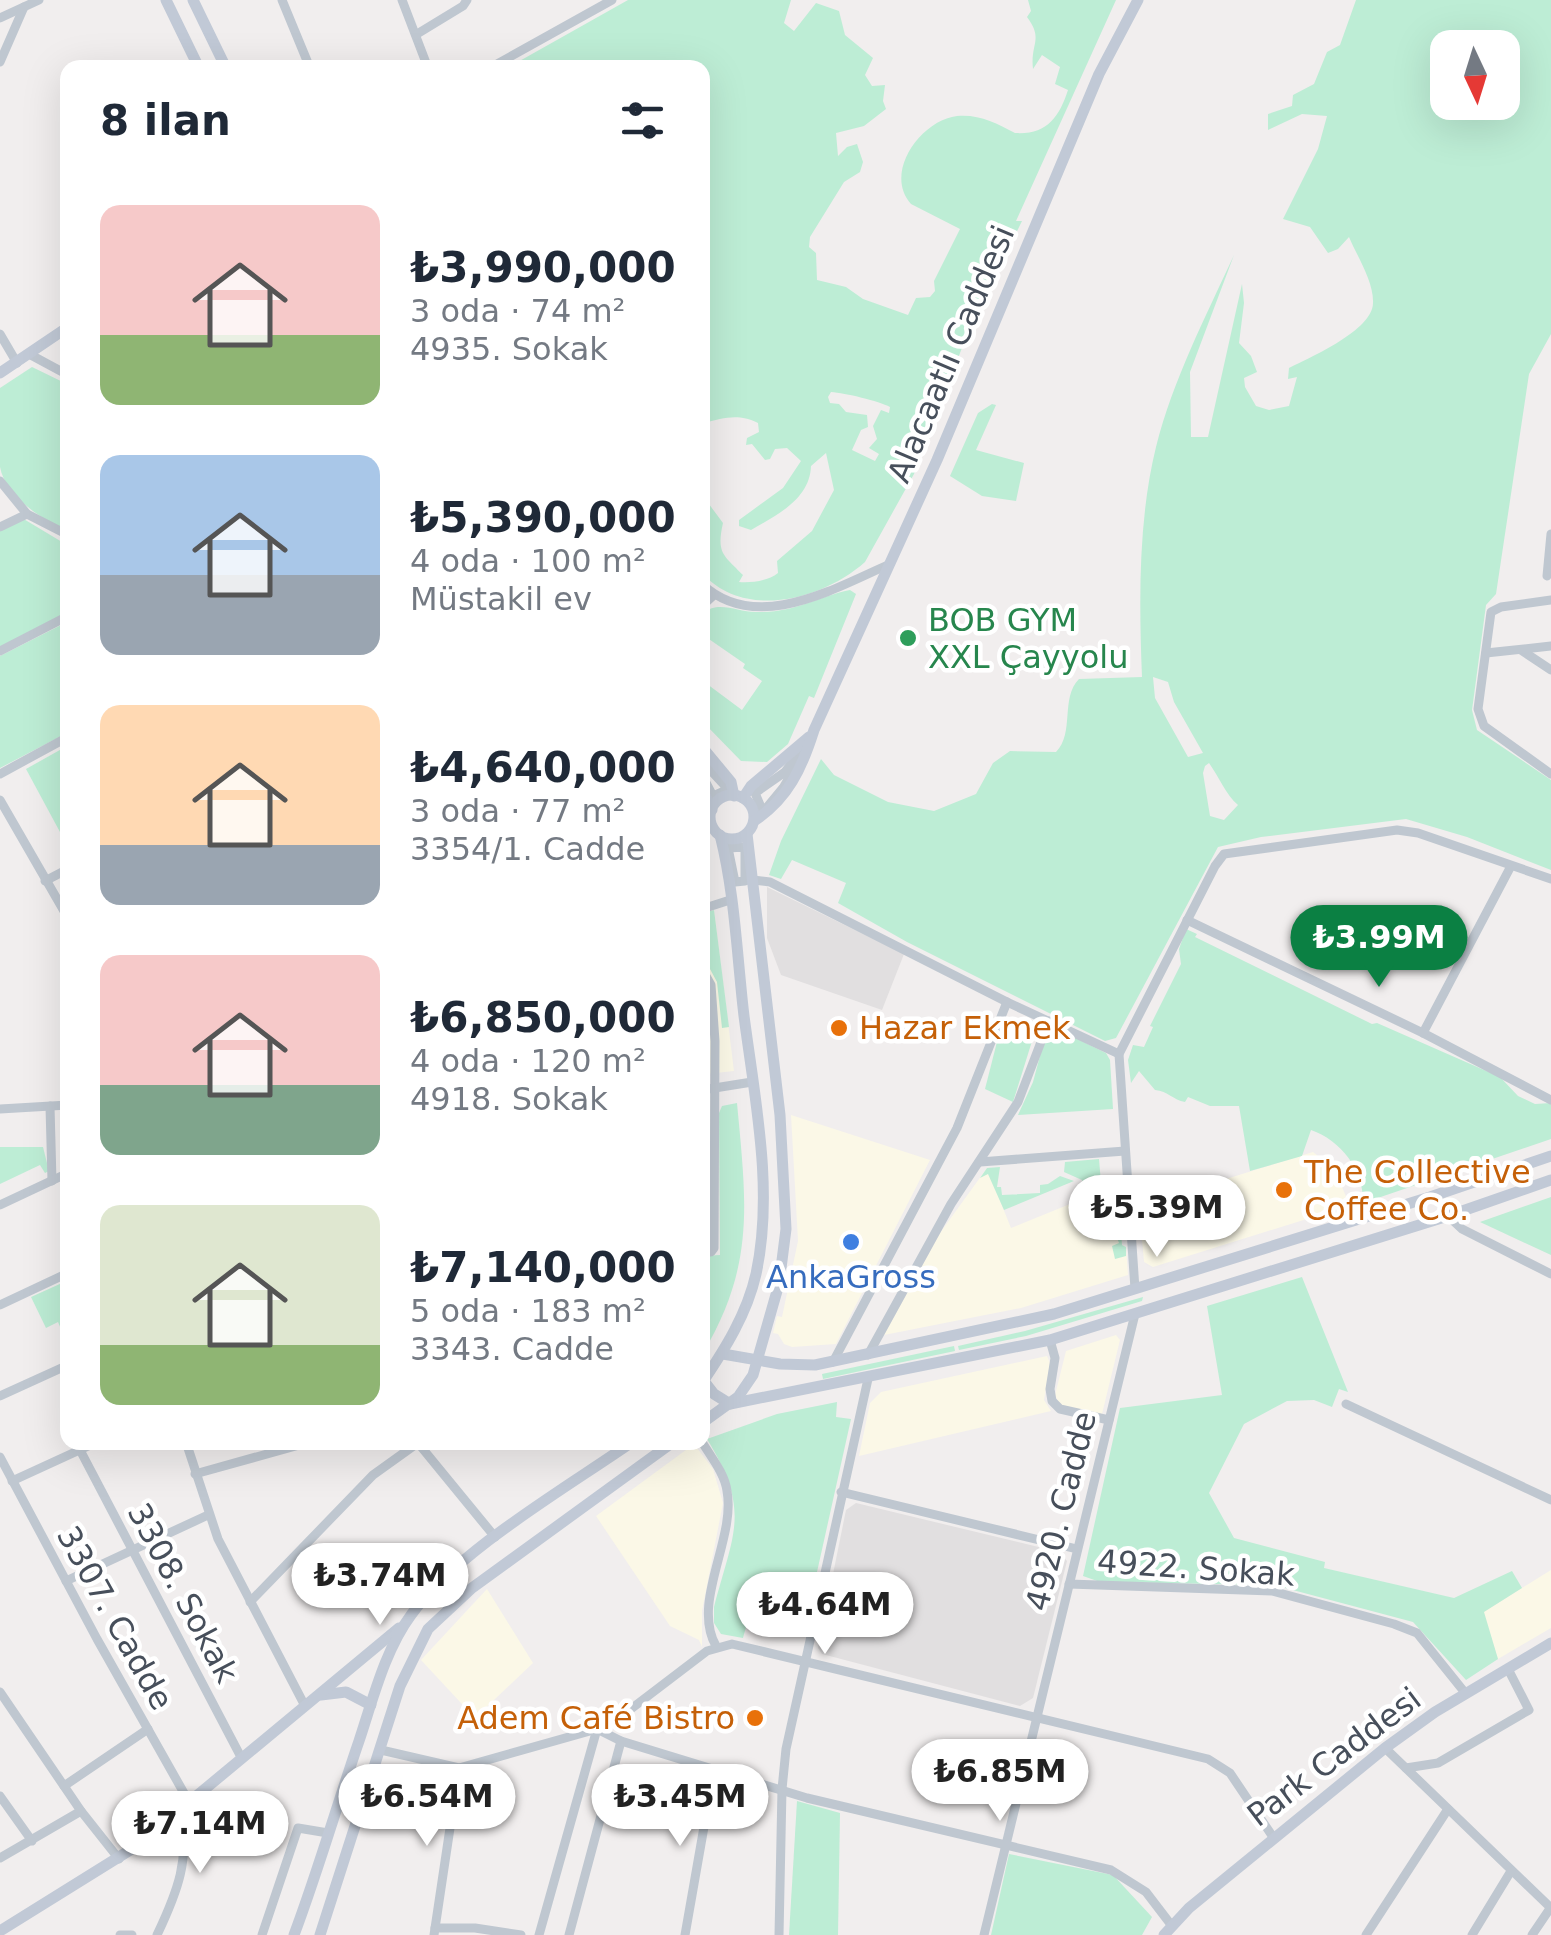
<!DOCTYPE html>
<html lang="tr">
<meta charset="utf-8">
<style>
:root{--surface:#fff;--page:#f2f2f3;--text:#1f2937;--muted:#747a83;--accent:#0b8043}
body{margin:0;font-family:"DejaVu Sans",sans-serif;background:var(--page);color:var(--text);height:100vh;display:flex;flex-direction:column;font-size:38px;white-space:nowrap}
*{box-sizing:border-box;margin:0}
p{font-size:32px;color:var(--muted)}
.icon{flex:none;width:55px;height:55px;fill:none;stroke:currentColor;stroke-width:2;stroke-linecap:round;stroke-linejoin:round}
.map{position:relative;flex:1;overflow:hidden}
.drawer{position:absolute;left:60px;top:60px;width:650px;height:1390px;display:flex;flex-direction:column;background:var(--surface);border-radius:20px;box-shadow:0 10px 40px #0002}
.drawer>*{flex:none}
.needle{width:65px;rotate:176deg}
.buttons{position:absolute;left:1430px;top:30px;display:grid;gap:20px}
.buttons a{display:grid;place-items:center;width:90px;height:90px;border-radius:20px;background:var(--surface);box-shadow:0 10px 40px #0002;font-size:50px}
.price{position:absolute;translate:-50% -85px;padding:0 22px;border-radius:35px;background:#fff;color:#222;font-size:32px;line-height:65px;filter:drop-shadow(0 2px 5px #0008)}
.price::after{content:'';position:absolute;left:50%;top:60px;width:30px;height:22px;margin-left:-15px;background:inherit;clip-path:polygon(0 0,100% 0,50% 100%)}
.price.selected{background:var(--accent);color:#fff}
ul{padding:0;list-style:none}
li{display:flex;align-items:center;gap:30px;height:250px;padding:0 40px}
li span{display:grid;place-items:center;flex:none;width:280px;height:200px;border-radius:20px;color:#555}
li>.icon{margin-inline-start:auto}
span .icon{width:120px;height:120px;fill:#fffc;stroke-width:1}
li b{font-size:42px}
h2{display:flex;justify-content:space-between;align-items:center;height:120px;padding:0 40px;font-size:42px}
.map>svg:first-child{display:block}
.commercial{fill:#fbf8e7}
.education{fill:#e1dfe0}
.green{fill:#bdedd5;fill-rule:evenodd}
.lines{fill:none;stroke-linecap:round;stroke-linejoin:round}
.street{stroke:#bfc7d0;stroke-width:9}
.secondary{stroke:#c1c9d6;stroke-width:11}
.leisure-dot{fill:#2e9e5b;stroke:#fff;stroke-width:4}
.food-dot{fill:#e8710a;stroke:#fff;stroke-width:4}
.shop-dot{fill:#3f7fe0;stroke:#fff;stroke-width:4}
.labels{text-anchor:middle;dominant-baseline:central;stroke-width:9;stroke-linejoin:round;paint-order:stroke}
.street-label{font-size:32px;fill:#474f5b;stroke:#fff}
.leisure-label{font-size:32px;fill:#27864d;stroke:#fff;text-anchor:start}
.food-label{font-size:32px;fill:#c56008;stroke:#fff;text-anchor:start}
.shop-label{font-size:32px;fill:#366cbe;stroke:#fff}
</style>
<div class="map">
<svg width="1551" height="1935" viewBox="0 0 1551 1935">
<rect width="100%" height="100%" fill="#f1eeee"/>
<g class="commercial">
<path d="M 714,910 L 734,1071 L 706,1074 L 704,1083 L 702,913 Z"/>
<path d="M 791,1115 L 930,1160 L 836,1344 L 792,1347 L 784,1344 L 778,1334 L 773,1333 L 777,1316 L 782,1317 L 798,1241 Z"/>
<path d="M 1313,1152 L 1335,1170 L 1347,1199 L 1342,1208 L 1153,1267 L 1144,1262 L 1139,1206 Z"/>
<path d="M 987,1168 L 1011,1228 L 1102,1191 L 1118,1192 L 1122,1245 L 1126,1247 L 1128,1275 L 1021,1308 L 884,1335 L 940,1233 Z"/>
<path d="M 1116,1335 L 1120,1340 L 1102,1414 L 1060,1405 L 1055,1395 L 1066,1351 Z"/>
<path d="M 1047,1356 L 1050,1363 L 1044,1400 L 1051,1411 L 859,1456 L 870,1403 L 881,1392 Z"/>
<path d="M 694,1444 L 713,1469 L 723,1503 L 702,1611 L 702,1647 L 699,1640 L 670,1626 L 596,1516 Z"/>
<path d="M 1551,1570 L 1551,1628 L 1498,1659 L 1483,1612 Z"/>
<path d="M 487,1589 L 533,1663 L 475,1718 L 421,1660 Z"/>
</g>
<g class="education">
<path d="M 767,887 L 904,954 L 882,1010 L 781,975 L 767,938 Z"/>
<path d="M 856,1503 L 1059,1552 L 1067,1561 L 1033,1698 L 1020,1706 L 822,1654 L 818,1648 L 846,1510 Z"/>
</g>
<g class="green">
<path d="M 628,0 L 791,0 L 784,23 L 794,31 L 816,3 L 839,11 L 845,35 L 873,58 L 865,75 L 872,86 L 885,85 L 883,101 L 886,109 L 864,126 L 836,133 L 838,156 L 847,147 L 857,144 L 863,162 L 860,172 L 844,182 L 810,237 L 809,247 L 816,253 L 817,280 L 846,287 L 863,299 L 908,315 L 916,298 L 930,297 L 935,291 L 934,281 L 960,229 L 911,204 C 883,173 921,120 957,116 C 979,114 996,123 1015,133 C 1046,135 1059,118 1068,90 L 1055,84 L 1060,67 L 1042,55 L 1033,69 C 1030,43 1044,40 1027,17 L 1031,11 L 1028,0 L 1116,0 L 1016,221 L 1022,221 L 968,332 L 914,474 L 865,562 C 822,600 745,620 703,574 L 703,496 L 723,523 C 716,554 724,555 743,575 L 739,582 C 751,583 768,581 778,573 L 777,561 L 812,531 L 834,490 L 826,453 L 811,466 C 810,499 777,515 751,530 L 739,526 L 739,520 L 783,488 L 801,461 L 787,448 L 775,449 L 770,459 L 765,460 L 752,444 L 746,445 L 747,438 L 759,432 L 758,423 C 738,413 724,418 703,423 L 702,68 L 507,68 ZM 831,392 C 845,393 879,401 890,407 L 889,413 L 881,410 L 873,426 L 877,439 L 869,448 L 879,454 L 875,461 L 852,450 L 861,430 L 868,427 L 867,415 L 846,412 L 839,404 L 830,403 L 828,397 Z"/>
<path d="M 1356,0 L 1551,0 L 1551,334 L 1529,374 L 1496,594 L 1486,605 L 1472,710 L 1477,730 L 1551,780 L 1551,870 L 1467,837 L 1406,819 L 1261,837 L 1218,847 L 1116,1038 L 1105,1041 L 907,942 L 838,903 L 846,883 L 792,860 L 781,879 L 769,875 L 781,841 L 821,759 L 834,775 L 888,802 L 934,811 L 976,794 L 993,763 L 1010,751 L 1056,752 C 1075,733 1060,698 1079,679 L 1142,677 C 1139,602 1138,520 1156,447 C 1173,380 1205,318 1234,255 L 1190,372 L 1191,437 L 1208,437 L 1242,284 L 1244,303 L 1239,343 L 1251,356 L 1257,372 L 1244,378 L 1245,387 L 1256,406 L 1269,410 L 1289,406 L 1297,377 L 1288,379 L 1289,368 C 1311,357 1373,330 1373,303 C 1374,282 1357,256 1349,237 L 1338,249 L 1328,253 L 1310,227 L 1283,219 L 1318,149 L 1327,116 L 1302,114 L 1268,130 L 1268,114 L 1292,106 L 1293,95 L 1314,84 L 1327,52 L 1340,45 ZM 1448,48 L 1502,48 L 1502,102 L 1448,102 ZM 1153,677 L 1168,682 L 1174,702 L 1203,753 L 1188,757 L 1155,698 ZM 1209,763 C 1219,777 1226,795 1238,805 L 1224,820 L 1210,816 L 1203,773 L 1205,766 Z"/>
<path d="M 32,367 L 67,384 L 67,531 C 43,520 5,496 0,467 C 0,443 0,413 0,388 Z"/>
<path d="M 992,404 L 996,405 L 976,450 L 1024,463 L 1016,501 L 982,496 L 950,476 L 978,413 Z"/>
<path d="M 22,518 L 67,545 L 67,613 L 0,648 L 0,529 Z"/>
<path d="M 850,590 L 856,594 L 814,698 L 809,696 L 788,744 L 767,762 L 741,761 L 703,722 L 703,681 L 742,710 L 762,681 L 743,668 L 745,664 L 703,635 L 703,613 C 719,600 737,612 756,612 C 795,613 816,597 850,590 Z"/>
<path d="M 67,622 L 67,733 L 0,768 L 0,656 Z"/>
<path d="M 67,746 L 67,845 L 26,769 Z"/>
<path d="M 714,910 L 729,1027 L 722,1028 L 717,982 L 703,956 L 702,913 Z"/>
<path d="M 1186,929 L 1197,934 L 1195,937 L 1372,1024 L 1377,1023 L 1500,1077 L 1518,1096 L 1535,1104 L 1551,1103 L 1551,1139 L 1363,1203 C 1364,1171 1342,1141 1311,1130 L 1302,1156 L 1250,1171 L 1239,1106 L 1210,1106 L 1188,1097 L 1185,1102 C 1173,1100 1168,1091 1155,1090 L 1139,1071 L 1131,1083 L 1128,1060 L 1133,1045 L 1144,1047 L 1153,1027 L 1150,1026 L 1181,964 L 1179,949 Z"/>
<path d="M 1015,1019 L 1038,1022 L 1013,1102 L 985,1089 L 999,1034 Z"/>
<path d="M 1059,1030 L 1106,1053 L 1110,1060 L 1113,1109 L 1018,1115 L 1033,1082 L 1044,1041 L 1052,1031 Z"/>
<path d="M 737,1103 C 746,1201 756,1264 703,1353 L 703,1256 L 720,1255 L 719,1113 L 722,1106 Z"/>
<path d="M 0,1147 L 43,1147 L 49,1171 L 45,1173 L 40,1165 L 0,1184 Z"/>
<path d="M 1099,1159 L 1101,1183 L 1086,1188 L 1082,1180 L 1064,1172 L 1065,1162 Z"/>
<path d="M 1000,1167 L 997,1187 L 1001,1187 L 1002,1195 L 1040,1193 L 1040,1185 L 1048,1184 L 1060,1176 L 1074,1181 L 1004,1210 L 988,1174 L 980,1178 L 987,1168 Z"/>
<path d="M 1551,1197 L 1551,1255 L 1480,1222 Z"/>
<path d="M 1119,1198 L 1120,1211 L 1116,1211 L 1116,1217 L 1120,1217 L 1122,1245 L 1126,1247 L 1126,1256 L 1115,1259 L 1112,1246 L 1119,1243 L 1111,1221 L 1103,1223 L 1102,1199 Z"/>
<path d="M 1302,1277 L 1348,1392 L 1339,1389 L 1332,1407 L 1314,1400 L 1287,1401 L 1244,1424 L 1209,1493 L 1234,1538 L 1325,1562 L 1324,1568 L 1454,1598 L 1512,1571 L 1522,1588 L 1484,1612 L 1498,1659 L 1466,1680 L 1413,1622 L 1274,1585 L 1100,1582 L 1083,1576 L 1120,1408 L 1222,1395 L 1207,1306 Z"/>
<path d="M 62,1283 L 67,1293 L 67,1343 L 58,1322 L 46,1328 L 31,1297 Z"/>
<path d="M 1143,1297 L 1142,1301 L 1026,1336 L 959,1350 L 958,1346 L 1025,1331 Z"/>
<path d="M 954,1346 L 955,1351 L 823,1379 L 822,1374 Z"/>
<path d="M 837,1402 L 836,1417 L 851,1419 L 813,1590 C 757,1578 758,1587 743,1638 L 721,1634 L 714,1623 L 714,1607 C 734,1531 751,1511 707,1439 L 777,1414 Z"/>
<path d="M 797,1801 L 840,1813 L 838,1935 L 789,1935 Z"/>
<path d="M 1009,1854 L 1113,1875 L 1152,1917 L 1142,1935 L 991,1935 Z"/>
</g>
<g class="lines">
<g class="street">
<path d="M 282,0 L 310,68"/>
<path d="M 402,0 L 428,68"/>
<path d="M 0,18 L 39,0"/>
<path d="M 417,34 L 463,6 L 467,0"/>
<path d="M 0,62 L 24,7"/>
<path d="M 490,68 L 612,0"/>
<path d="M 0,334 L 17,363"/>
<path d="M 29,354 L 68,375"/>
<path d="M 0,481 L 27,514 L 68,535"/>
<path d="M 0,527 L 27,514"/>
<path d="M 1547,576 L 1551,534"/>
<path d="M 702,584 C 756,635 835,588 890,564"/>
<path d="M 1551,600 L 1501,607 L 1491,612 L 1478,709 L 1484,726 L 1551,774"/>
<path d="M 702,606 L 714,595"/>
<path d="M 1521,650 L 1551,670"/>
<path d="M 0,651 L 68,616"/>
<path d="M 1486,653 L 1551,646"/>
<path d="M 802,749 L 805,751 L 783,788 L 763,812 L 755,793 L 785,772 Z"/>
<path d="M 702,761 L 727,788 L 726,790 L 713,796 L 702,775"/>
<path d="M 0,774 L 68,737"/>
<path d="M 0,800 L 68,918"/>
<path d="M 745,847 L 745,881 L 735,882 L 728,848 Z"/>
<path d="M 753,880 L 770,882 L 1007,1002 L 1119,1054"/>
<path d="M 45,881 L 68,869"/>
<path d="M 702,909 L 730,900"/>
<path d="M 1187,920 L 1423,1033 L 1551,1100"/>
<path d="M 702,969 L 711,985 L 715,1041 L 714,1248 L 711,1252 L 702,1252"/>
<path d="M 1423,1033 L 1511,866"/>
<path d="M 702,1090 L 752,1082"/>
<path d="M 50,1106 L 52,1181"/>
<path d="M 0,1109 L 68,1105"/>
<path d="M 980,1162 L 1125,1151"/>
<path d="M 0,1205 L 68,1173"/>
<path d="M 1448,1216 L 1462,1229 L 1551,1274"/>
<path d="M 1135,1289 L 1119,1054 L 1215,866 L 1224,854 L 1397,830 L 1418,833 L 1551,879"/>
<path d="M 0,1305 L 68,1273"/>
<path d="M 1050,1340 L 1055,1358 L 1050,1389 L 1052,1401 L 1060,1409 L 1109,1420"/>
<path d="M 868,1355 L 951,1204 L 1018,1102 L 1049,1021"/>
<path d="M 833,1362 L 957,1128 L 1007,1002"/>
<path d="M 0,1396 L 68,1365"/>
<path d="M 1346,1404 L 1551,1500"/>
<path d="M 186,1442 L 218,1539 L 305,1706"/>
<path d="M 702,1442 C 711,1457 725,1474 727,1491 C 736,1539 691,1602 716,1646"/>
<path d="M 418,1443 L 495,1537"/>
<path d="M 80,1450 L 242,1759"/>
<path d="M 0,1457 L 97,1639 L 189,1802"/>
<path d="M 195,1474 L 310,1442"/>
<path d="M 12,1481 L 97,1442"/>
<path d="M 841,1492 L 1077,1549"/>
<path d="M 66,1581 L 208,1515"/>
<path d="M 1069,1584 L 1272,1591 L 1394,1624 L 1417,1633 L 1466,1694"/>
<path d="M 250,1602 L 373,1475 L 419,1442"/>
<path d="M 0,1692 L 81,1811 L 119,1859"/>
<path d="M 1385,1748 L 1551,1908"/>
<path d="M 381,1750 L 459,1768 L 597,1729 L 623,1715 L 707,1651 L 732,1644 L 1208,1759 L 1230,1773 L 1273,1837"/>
<path d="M 1406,1768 L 1438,1763 L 1529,1710 L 1508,1669"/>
<path d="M 64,1786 L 148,1729"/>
<path d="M 0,1796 L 32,1841"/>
<path d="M 0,1858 L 81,1811"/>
<path d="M 435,1928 L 475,1928 L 521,1935"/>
<path d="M 120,1935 L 132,1935"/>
<path d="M 157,1935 C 176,1895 193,1855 178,1811"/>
<path d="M 262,1935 L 298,1828 L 328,1833"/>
<path d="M 434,1935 L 459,1768"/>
<path d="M 539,1935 L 597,1729 L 621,1741 L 807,1798 L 1111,1870 L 1146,1892 L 1172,1926"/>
<path d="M 569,1935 L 621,1741"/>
<path d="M 685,1935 L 714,1770"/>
<path d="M 779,1935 L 782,1789 L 786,1749 L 868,1379"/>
<path d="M 984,1935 L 1135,1314"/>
<path d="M 1366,1935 L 1448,1809"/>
<path d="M 1472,1935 L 1511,1871"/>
<path d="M 1532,1935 L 1551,1907"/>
</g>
<g class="secondary">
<path d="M 166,0 L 199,68"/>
<path d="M 193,0 L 226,68"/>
<path d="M 0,373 L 68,327"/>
<path d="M 702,747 L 731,782 L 734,796"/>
<path d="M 702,789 L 712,810"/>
<circle cx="732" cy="817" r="22"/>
<path d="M 743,798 L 751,786 L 809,737"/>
<path d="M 754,821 C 788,799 802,768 814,730 L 937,460 L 1099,74 L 1138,0"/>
<path d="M 723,1354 L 780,1364 L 815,1365 L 1054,1314 L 1430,1197 L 1551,1156"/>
<path d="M 704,1381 L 714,1394 L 730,1404"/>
<path d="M 702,1383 C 725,1349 747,1314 756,1274 C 774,1191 755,1100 744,1016 C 737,957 735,894 720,835"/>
<path d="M 730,1404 L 1050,1340 L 1448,1216 L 1551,1180"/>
<path d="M 702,1423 L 738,1397 L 753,1375 L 779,1284 L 786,1229 L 780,1115 L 747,834"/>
<path d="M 321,1695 L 346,1692 L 371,1705"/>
<path d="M 0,1931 L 135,1847 L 399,1628"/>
<path d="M 294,1935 C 318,1871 337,1805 359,1741 C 373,1699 385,1650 411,1615 C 457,1551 566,1488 632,1442"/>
<path d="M 320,1935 L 400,1686 L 428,1629 L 472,1588 L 673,1442"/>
<path d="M 1164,1935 L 1189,1908 L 1385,1748 L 1435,1712 L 1551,1643"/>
</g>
</g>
<circle class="leisure-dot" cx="908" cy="638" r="10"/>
<g class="food-dot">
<circle cx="839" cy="1028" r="10"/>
<circle cx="1284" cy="1190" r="10"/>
<circle cx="755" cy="1718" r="10"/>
</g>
<circle class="shop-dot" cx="851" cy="1242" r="10"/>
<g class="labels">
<g class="street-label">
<text transform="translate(951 354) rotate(-67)">Alacaatlı Caddesi</text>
<text transform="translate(1061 1511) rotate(-76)">4920. Cadde</text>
<text transform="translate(1196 1568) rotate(4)">4922. Sokak</text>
<text transform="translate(183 1593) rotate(62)">3308. Sokak</text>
<text transform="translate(115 1618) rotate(61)">3307. Cadde</text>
<text transform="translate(1334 1757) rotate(-37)">Park Caddesi</text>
</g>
<g class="leisure-label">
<text x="928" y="620">BOB GYM<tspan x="928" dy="37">XXL Çayyolu</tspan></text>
</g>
<g class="food-label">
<text x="859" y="1028">Hazar Ekmek</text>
<text x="1304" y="1172">The Collective<tspan x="1304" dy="37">Coffee Co.</tspan></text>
<text x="735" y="1718" text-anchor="end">Adem Café Bistro</text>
</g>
<g class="shop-label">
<text x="851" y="1277">AnkaGross</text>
</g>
</g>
</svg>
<div class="buttons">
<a><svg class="needle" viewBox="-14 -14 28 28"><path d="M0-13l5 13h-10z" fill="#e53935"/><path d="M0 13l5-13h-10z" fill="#747a83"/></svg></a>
</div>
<b class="price selected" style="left:1379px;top:990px">₺3.99M</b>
<b class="price" style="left:1157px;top:1260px">₺5.39M</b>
<b class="price" style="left:380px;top:1628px">₺3.74M</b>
<b class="price" style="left:825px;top:1657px">₺4.64M</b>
<b class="price" style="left:1000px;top:1824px">₺6.85M</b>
<b class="price" style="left:427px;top:1849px">₺6.54M</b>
<b class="price" style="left:680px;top:1849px">₺3.45M</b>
<b class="price" style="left:200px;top:1876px">₺7.14M</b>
<section class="drawer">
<h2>8 ilan<svg class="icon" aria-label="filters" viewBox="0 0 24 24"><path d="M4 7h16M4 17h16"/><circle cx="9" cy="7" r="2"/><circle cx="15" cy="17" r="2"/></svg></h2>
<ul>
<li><span style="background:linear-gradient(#f6c9c9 65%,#8fb573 0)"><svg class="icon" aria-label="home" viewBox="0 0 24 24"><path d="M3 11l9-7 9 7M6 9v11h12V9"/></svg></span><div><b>₺3,990,000</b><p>3 oda · 74 m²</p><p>4935. Sokak</p></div></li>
<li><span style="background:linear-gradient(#a9c7e8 60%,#9aa5b1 0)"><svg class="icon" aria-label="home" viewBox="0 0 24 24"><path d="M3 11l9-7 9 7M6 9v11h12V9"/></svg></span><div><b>₺5,390,000</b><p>4 oda · 100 m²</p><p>Müstakil ev</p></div></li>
<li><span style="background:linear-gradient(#ffd9b3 70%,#9aa5b1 0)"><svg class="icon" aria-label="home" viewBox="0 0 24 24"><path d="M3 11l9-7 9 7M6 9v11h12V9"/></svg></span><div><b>₺4,640,000</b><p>3 oda · 77 m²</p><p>3354/1. Cadde</p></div></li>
<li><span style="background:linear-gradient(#f6c9c9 65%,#7fa58c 0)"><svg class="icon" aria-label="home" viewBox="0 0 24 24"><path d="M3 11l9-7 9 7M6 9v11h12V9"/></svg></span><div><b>₺6,850,000</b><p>4 oda · 120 m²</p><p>4918. Sokak</p></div></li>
<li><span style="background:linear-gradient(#dfe7d0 70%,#8fb573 0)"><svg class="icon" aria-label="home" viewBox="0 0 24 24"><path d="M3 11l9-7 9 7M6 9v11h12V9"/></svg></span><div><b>₺7,140,000</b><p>5 oda · 183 m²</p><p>3343. Cadde</p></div></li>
</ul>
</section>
</div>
